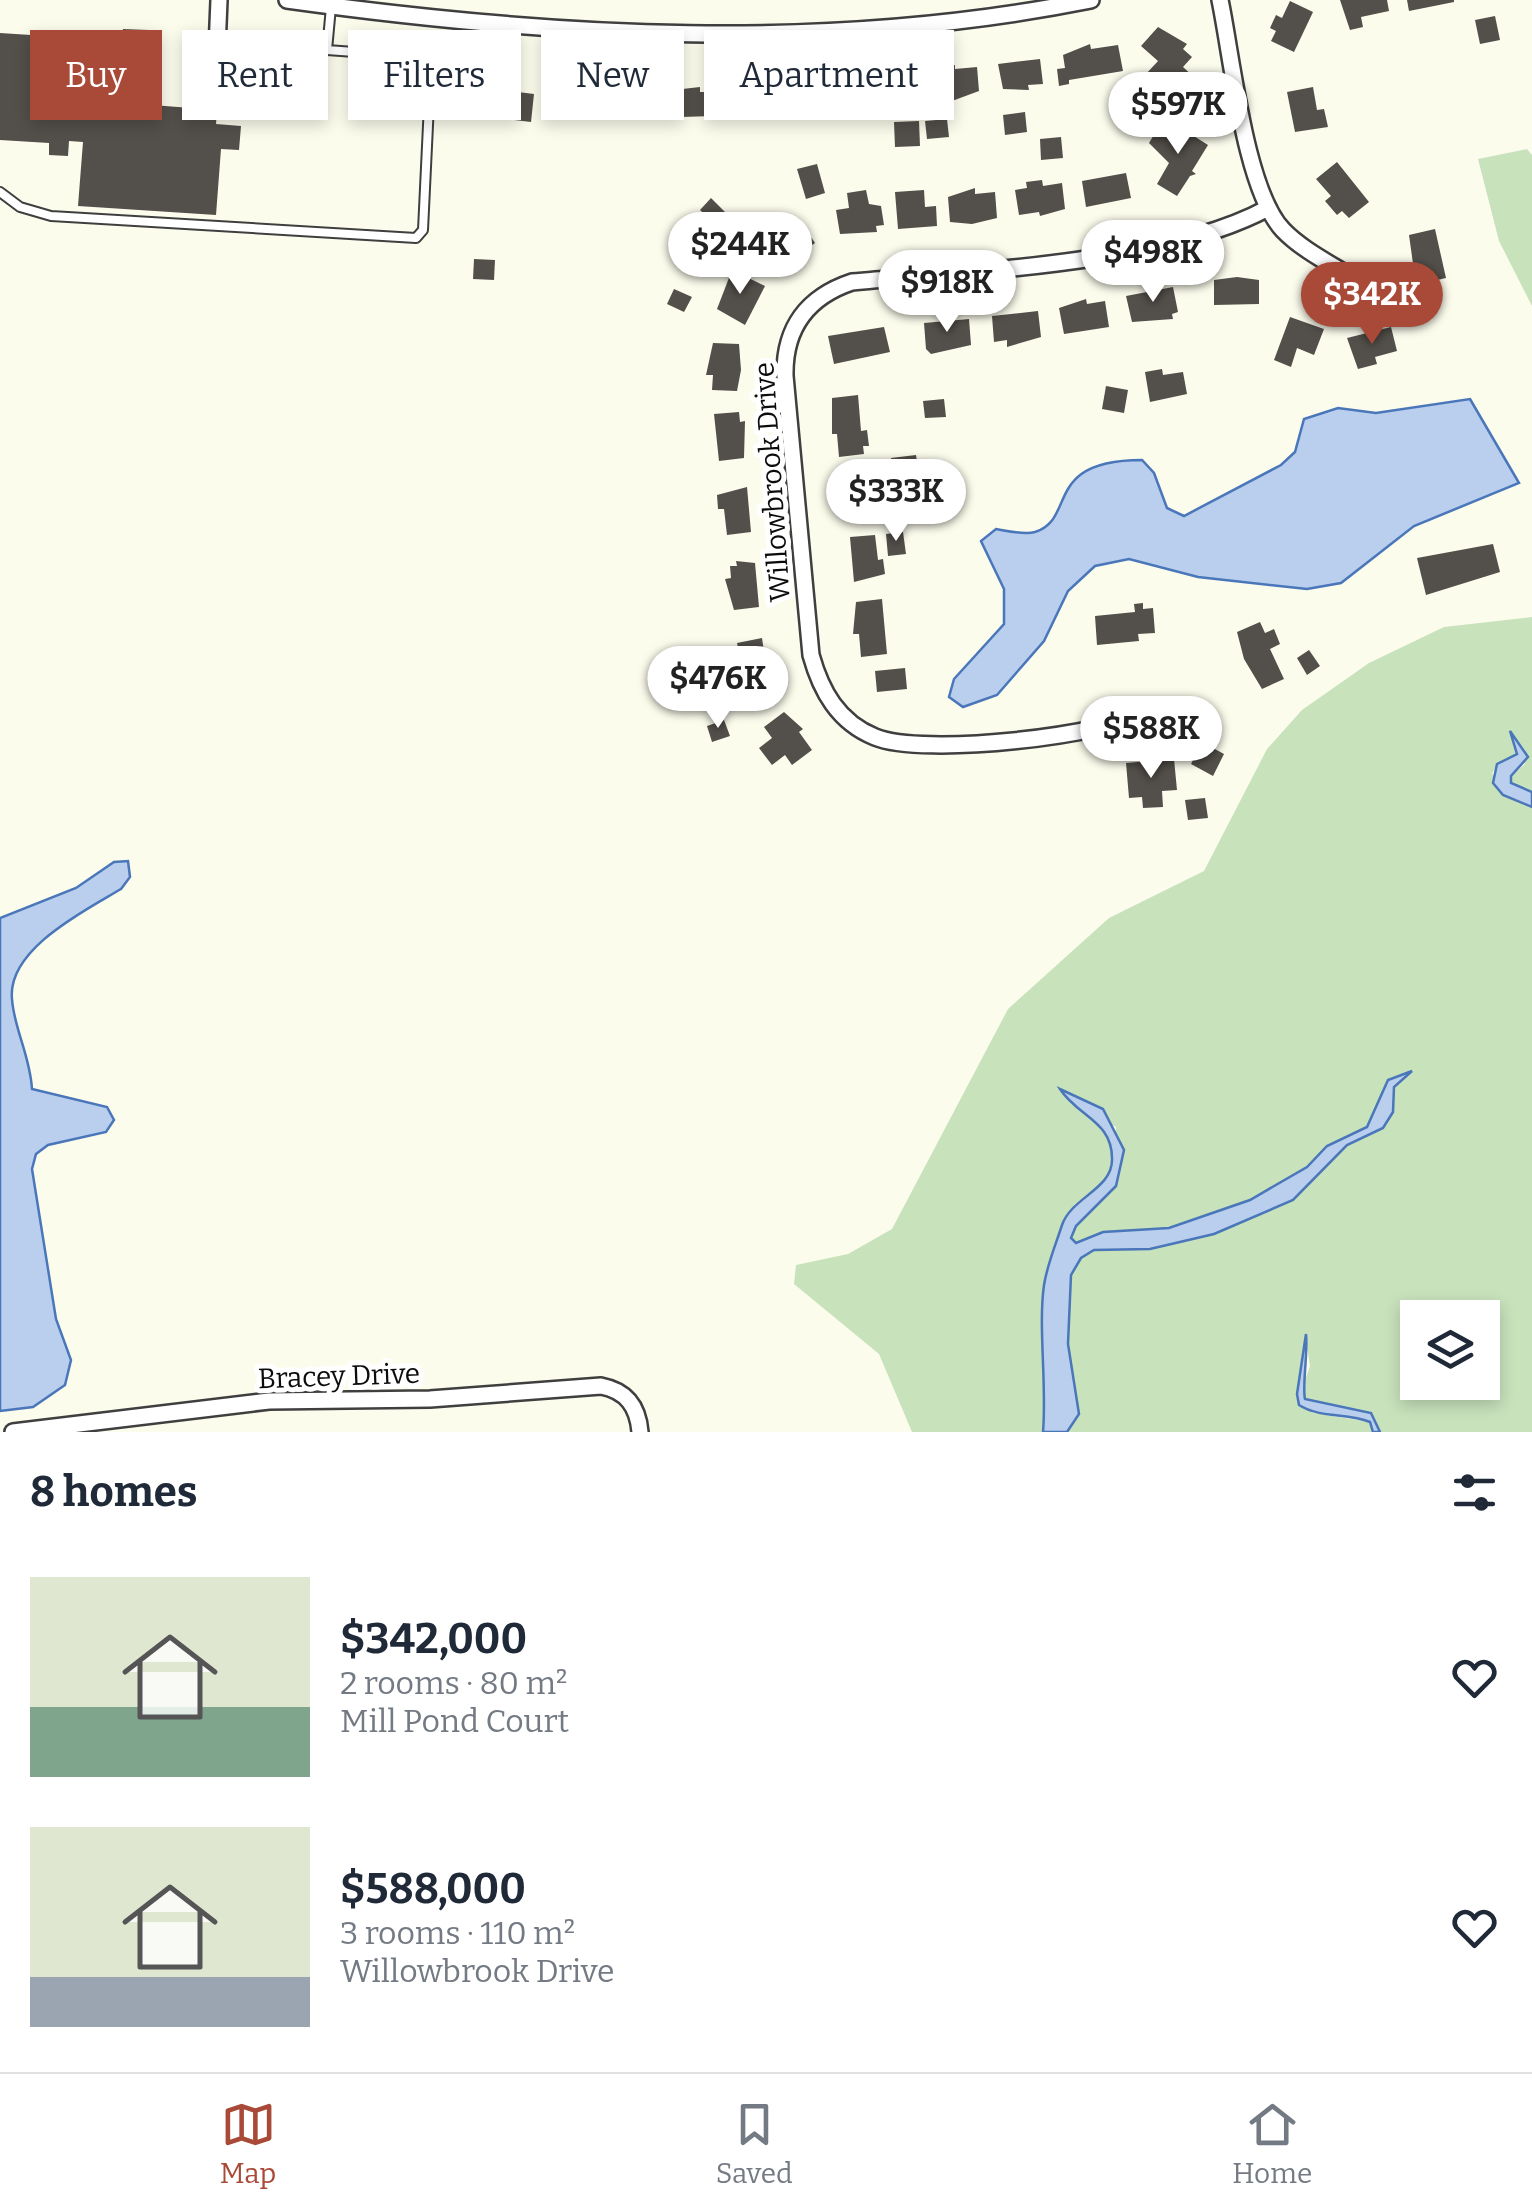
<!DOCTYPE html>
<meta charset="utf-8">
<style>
:root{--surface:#fff;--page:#f2f2f3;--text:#1f2937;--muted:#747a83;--line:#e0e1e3;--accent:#a94937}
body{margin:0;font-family:Bitter,serif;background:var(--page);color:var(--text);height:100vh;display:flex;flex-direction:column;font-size:38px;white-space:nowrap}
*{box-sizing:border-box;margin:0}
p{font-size:32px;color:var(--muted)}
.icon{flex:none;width:55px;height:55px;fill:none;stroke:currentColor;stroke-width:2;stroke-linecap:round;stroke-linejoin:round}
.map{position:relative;height:1432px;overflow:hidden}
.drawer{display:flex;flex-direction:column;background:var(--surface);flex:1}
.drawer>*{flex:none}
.guide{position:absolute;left:30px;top:30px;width:1000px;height:90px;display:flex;gap:20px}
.tools{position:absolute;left:1400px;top:1300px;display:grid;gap:20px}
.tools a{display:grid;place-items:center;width:100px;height:100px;border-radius:0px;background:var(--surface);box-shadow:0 5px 15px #0003;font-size:50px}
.price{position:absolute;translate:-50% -85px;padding:0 22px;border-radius:35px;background:#fff;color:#222;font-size:32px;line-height:65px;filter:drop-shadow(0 2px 5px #0008)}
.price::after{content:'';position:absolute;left:50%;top:60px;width:30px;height:22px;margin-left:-15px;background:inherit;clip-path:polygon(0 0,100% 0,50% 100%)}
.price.active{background:var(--accent);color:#fff}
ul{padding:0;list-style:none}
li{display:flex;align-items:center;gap:30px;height:250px;padding:0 30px}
li span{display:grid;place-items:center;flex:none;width:280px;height:200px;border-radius:0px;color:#555}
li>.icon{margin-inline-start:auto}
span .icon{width:120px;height:120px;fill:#fffc;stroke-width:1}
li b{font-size:42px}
h2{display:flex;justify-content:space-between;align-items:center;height:120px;padding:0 30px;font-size:42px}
.pill{padding:0 35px;border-radius:0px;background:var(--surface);box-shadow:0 5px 15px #0003;font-size:35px;line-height:90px}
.pill.active{background:var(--accent);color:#fff}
.dock{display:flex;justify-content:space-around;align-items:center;height:140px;border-top:2px solid var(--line);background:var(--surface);font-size:28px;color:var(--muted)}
.dock a{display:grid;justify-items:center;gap:5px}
.dock .active{color:var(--accent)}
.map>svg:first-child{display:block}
.green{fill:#c8e2bc;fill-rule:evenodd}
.water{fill:#b9cfed;stroke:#4a76ba;stroke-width:2.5}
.building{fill:#534f4a}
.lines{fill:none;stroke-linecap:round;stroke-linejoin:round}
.service-casing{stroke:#3f3f3f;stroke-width:12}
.minor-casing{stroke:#3f3f3f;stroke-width:20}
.service{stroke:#fff;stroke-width:8}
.minor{stroke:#fff;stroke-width:15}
.labels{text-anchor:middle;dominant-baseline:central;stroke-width:10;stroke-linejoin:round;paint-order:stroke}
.street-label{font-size:28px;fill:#0c0c0c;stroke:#fff}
</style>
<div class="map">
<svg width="1532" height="1432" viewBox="0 0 1532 1432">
<rect width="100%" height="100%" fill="#fcfced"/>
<g class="green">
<path d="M 1527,149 L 1532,155 L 1532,306 L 1499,241 L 1478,159 Z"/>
<path d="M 1532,617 L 1532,792 L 1511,783 L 1511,776 L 1525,764 L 1512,734 L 1517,754 L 1497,764 L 1492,774 L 1532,807 L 1532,1432 L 1380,1432 L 1370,1413 L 1305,1399 L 1302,1389 L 1310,1366 L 1306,1341 L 1297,1394 L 1313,1413 L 1370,1422 L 1373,1432 L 1067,1432 L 1079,1414 L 1068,1344 L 1071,1275 L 1081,1258 L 1094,1250 L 1150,1249 L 1214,1234 L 1293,1200 L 1347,1145 L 1383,1128 L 1393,1112 L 1394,1087 L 1410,1073 L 1388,1080 L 1367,1127 L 1327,1146 L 1307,1167 L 1250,1200 L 1169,1228 L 1103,1232 L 1076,1243 L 1070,1239 L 1076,1226 L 1116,1186 L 1116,1127 L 1069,1103 C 1092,1116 1132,1148 1106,1179 C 1098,1189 1084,1197 1074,1205 L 1043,1432 L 912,1432 L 879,1354 L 794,1284 L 796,1265 L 848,1254 L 892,1229 L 1008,1009 L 1109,918 L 1204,871 L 1267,749 L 1302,710 L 1369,663 L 1444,627 ZM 1418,1318 L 1482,1318 L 1482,1382 L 1418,1382 Z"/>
</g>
<g class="water">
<path d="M 1470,399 L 1519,483 L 1414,526 L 1341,583 L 1307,589 L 1198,577 L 1129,559 L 1095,566 L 1068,591 L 1044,641 L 997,695 L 963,707 L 949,697 L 954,679 L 1004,624 L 1004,589 L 981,541 L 996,529 C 1008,531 1024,535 1035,532 C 1077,519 1042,460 1142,460 L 1154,473 L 1167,508 L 1184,516 L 1281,465 L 1295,452 L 1304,419 L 1338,408 L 1376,413 Z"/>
<path d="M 1510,731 L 1528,757 L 1511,776 L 1511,783 L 1532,792 L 1532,807 L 1503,795 L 1493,783 L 1497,764 L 1517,754 Z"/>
<path d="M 128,861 L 130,877 L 121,889 C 86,910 7,949 12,999 C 14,1029 30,1055 32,1089 L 107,1107 L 114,1120 L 106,1132 L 48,1145 L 36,1154 L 32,1169 L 56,1319 L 71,1360 L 65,1385 L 33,1407 L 0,1411 L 0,918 L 76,888 L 114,862 Z"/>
<path d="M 1412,1071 L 1394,1087 L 1393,1112 L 1383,1128 L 1347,1145 L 1293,1200 L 1214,1234 L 1150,1249 L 1094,1250 L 1081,1258 L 1071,1275 L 1068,1344 L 1079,1414 L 1067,1432 L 1043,1432 C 1047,1385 1038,1327 1044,1285 C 1047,1265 1056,1244 1062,1225 C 1071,1198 1112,1189 1112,1160 C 1113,1121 1078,1117 1060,1089 L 1103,1109 L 1124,1150 L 1116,1186 L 1076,1226 L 1071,1238 L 1076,1243 L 1103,1232 L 1169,1228 L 1250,1200 L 1307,1167 L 1327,1146 L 1367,1127 L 1388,1080 Z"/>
<path d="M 1306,1334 C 1308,1354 1302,1387 1305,1399 L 1371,1413 L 1380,1432 L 1373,1432 L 1370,1422 C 1347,1412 1321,1419 1299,1405 L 1297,1394 Z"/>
</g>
<g class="building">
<path d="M 1340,0 L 1387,0 L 1389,11 L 1361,17 L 1363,27 L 1350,30 Z"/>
<path d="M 1407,0 L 1454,0 L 1454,2 L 1409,11 Z"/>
<path d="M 1290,1 L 1313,12 L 1294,52 L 1271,41 L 1276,31 L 1270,28 L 1276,15 L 1282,18 Z"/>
<path d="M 1495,16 L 1500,40 L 1480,44 L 1475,20 Z"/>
<path d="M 1158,27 L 1187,44 L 1183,49 L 1192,57 L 1183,67 L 1195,78 L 1176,100 L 1146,74 L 1158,61 L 1141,46 Z"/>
<path d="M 123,29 L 149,30 L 148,40 L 157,40 L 152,105 L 217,110 L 216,124 L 241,126 L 239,150 L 221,149 L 216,215 L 78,206 L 83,142 L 69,141 L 68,156 L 49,155 L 49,143 L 0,140 L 0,33 L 93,39 L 90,80 L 36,77 L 34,101 L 110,106 L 114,40 L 122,40 Z"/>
<path d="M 1090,44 L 1091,49 L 1118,45 L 1123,71 L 1069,80 L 1069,84 L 1059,86 L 1057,69 L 1065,68 L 1063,55 Z"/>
<path d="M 1040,59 L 1043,84 L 1028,85 L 1029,90 L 1003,89 L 998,64 Z"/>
<path d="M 795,60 L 796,68 L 819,64 L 822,84 L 777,91 L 773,64 Z"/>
<path d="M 955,65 L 955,69 L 977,67 L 979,91 L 952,101 L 951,94 L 932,96 L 929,71 Z"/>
<path d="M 908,74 L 909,101 L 865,103 L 864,76 Z"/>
<path d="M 468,86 L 534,94 L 531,122 L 464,114 Z"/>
<path d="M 700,87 L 700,92 L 714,92 L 714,116 L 648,118 L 647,93 Z"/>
<path d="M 1313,87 L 1317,110 L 1324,109 L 1328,127 L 1295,132 L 1287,92 Z"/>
<path d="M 1025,112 L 1027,132 L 1005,135 L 1003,115 Z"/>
<path d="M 947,119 L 949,137 L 927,139 L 925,121 Z"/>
<path d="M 919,121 L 920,146 L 895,147 L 894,122 Z"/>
<path d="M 1175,124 L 1208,145 L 1192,171 L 1196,174 L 1190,176 L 1177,196 L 1157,184 L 1169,163 L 1149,143 L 1158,128 L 1169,135 Z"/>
<path d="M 1061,137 L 1063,158 L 1041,160 L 1040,139 Z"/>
<path d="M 1337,162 L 1369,202 L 1349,218 L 1342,211 L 1337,215 L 1325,201 L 1331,196 L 1316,179 Z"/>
<path d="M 817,164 L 825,193 L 806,199 L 797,169 Z"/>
<path d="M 1126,173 L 1131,198 L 1086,207 L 1082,181 Z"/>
<path d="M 1042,180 L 1043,186 L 1062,183 L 1065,209 L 1040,216 L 1039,212 L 1019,215 L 1015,190 L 1027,188 L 1026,182 Z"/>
<path d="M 975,188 L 975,194 L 995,192 L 997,218 L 972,224 L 950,222 L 948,197 Z"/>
<path d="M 866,190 L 869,204 L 881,206 L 884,225 L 876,226 L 877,232 L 840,234 L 836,210 L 849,208 L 847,193 Z"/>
<path d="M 924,190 L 925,207 L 936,206 L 937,226 L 898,229 L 895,192 Z"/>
<path d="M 711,198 L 727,214 L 716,225 L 700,210 Z"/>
<path d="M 779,212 L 788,225 L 798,218 L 815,243 L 779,268 L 765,248 L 782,237 L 767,220 Z"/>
<path d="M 1435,229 L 1446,278 L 1416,285 L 1409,235 Z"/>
<path d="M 474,259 L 495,260 L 494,280 L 473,279 Z"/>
<path d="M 732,270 L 765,286 L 745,325 L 717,309 Z"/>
<path d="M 1237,277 L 1259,280 L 1259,304 L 1214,305 L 1214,280 Z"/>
<path d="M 1173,287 L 1178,312 L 1172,314 L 1173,319 L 1132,322 L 1126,296 Z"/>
<path d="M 674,289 L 692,297 L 684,312 L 667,304 Z"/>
<path d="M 1086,299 L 1087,304 L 1105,301 L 1109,327 L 1064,334 L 1059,308 Z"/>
<path d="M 1038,311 L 1041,337 L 1007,347 L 1007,340 L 994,342 L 992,316 Z"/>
<path d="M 1290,317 L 1324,329 L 1314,355 L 1297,348 L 1291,367 L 1274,360 Z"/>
<path d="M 969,319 L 971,345 L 931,354 L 926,349 L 924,323 Z"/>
<path d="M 884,327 L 890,352 L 834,364 L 828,336 Z"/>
<path d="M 1391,327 L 1397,351 L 1375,357 L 1377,364 L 1358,369 L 1347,338 Z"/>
<path d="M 713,343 L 739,344 L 741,370 L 737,391 L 712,390 L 713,375 L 706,375 Z"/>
<path d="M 1162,369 L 1163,375 L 1183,372 L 1187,394 L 1150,402 L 1145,372 Z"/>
<path d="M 1106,386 L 1128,390 L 1124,413 L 1102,409 Z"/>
<path d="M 858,395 L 861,431 L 867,430 L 869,446 L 863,446 L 864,454 L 839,457 L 837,434 L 832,434 L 832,398 Z"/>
<path d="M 944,399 L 946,417 L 925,418 L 923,401 Z"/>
<path d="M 739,412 L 740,422 L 745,421 L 744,458 L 719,461 L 714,414 Z"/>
<path d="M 916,455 L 920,481 L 895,484 L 891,458 Z"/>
<path d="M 870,470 L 872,486 L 891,484 L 892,502 L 874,503 L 875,513 L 850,515 L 847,472 Z"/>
<path d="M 747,487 L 751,532 L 727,535 L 724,509 L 718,509 L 717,495 Z"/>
<path d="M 903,532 L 906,554 L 888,556 L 886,534 Z"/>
<path d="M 875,535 L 878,560 L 883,559 L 885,574 L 854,582 L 850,537 Z"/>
<path d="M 1493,544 L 1500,572 L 1426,595 L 1417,558 Z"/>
<path d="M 736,561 L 755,563 L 759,607 L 734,610 L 725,579 L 731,578 L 730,566 L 737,566 Z"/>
<path d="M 882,599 L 887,654 L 861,657 L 859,634 L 853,634 L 856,602 Z"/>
<path d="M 1143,603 L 1143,609 L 1153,608 L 1155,633 L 1138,634 L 1139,641 L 1097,645 L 1095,616 L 1135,612 L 1134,604 Z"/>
<path d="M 1260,622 L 1265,633 L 1274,629 L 1280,644 L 1270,649 L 1284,679 L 1262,689 L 1244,659 L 1237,632 Z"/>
<path d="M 762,638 L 769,685 L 745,690 L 733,663 L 741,662 L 737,643 Z"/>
<path d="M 1309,650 L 1320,666 L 1307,675 L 1297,658 Z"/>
<path d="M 905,668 L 907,689 L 877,692 L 875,671 Z"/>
<path d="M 784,712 L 803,729 L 799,732 L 812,750 L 792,765 L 785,755 L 772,765 L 759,748 L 772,738 L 764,727 Z"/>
<path d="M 724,720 L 730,736 L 712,742 L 707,726 Z"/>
<path d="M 1202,742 L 1224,754 L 1213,776 L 1191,764 Z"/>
<path d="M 1174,759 L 1177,790 L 1162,791 L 1163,807 L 1143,808 L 1142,797 L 1129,798 L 1126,763 Z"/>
<path d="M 1205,798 L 1208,818 L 1188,820 L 1185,800 Z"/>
</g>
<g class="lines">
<g class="service-casing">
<g id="service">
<path d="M 218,39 L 327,50"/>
<path d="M 0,192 L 20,207 L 51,216 L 416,238 L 423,230 L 431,62 L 423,57 L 327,50 L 331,7"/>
</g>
</g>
<g class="minor-casing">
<g id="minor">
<path d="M 287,0 C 553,37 826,53 1091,0"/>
<path d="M 1220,0 C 1232,57 1245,190 1283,230 C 1303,251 1335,266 1359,282"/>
<path d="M 215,98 L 219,0"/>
<path d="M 1156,709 C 1110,736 923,757 875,737 C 838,722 821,691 811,655 L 785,376 C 784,328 807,297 852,282 C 971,271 1165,264 1268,208"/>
<path d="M 13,1432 L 269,1401 L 430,1399 L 601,1386 C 627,1391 638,1407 640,1432"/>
</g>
</g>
<use href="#service" class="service"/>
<use href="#minor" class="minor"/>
</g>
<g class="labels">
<g class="street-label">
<text transform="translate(772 482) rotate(-94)">Willowbrook Drive</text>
<text transform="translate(339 1376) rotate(-2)">Bracey Drive</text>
</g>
</g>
</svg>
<div class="tools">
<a><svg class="icon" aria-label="layers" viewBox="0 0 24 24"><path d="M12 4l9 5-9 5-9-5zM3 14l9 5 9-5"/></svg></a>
</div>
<b class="price" style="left:1178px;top:157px">$597K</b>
<b class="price" style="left:740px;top:297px">$244K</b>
<b class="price" style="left:1153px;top:305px">$498K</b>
<b class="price" style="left:947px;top:335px">$918K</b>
<b class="price active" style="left:1372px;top:347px">$342K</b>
<b class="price" style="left:896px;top:544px">$333K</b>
<b class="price" style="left:718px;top:731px">$476K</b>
<b class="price" style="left:1151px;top:781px">$588K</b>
<div class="guide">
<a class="pill active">Buy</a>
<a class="pill">Rent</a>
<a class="pill">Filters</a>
<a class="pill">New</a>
<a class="pill">Apartment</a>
</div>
</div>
<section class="drawer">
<h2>8 homes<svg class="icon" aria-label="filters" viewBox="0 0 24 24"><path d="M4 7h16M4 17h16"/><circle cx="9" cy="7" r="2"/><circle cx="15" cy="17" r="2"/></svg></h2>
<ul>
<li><span style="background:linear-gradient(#dfe7d0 65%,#7fa58c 0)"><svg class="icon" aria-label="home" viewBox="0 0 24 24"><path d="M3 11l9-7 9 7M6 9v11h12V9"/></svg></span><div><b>$342,000</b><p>2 rooms · 80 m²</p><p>Mill Pond Court</p></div><svg class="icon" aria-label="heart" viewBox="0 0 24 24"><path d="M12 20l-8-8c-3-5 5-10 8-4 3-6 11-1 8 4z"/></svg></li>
<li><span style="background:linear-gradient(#dfe7d0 75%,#9aa5b1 0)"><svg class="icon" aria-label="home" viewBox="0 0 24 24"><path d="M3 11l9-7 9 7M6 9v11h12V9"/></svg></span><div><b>$588,000</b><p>3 rooms · 110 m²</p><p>Willowbrook Drive</p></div><svg class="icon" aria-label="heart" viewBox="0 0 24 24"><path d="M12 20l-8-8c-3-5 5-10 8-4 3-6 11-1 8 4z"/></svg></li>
</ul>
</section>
<nav class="dock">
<a class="active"><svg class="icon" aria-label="map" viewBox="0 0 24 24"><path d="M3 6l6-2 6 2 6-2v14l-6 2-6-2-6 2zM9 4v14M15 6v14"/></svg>Map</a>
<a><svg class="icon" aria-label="saved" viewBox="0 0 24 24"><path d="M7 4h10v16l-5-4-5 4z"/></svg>Saved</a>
<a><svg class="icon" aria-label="home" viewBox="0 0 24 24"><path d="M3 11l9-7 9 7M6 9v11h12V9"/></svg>Home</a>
</nav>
